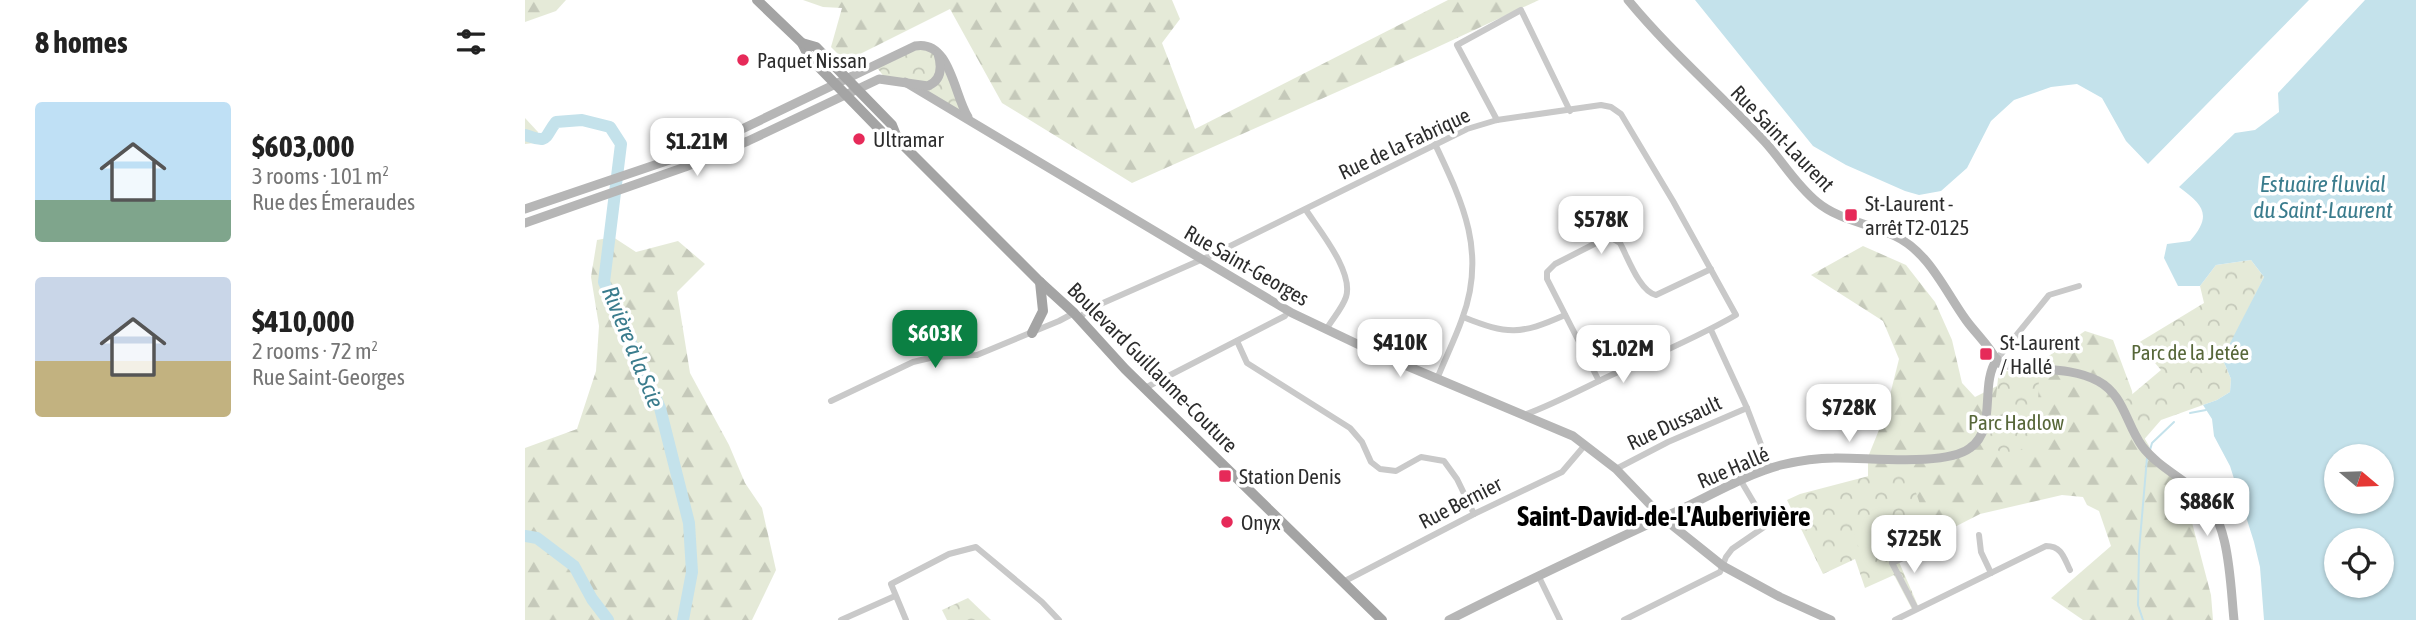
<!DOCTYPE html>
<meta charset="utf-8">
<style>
:root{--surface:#fff;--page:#f6f6f6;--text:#222;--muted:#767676;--accent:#0b8043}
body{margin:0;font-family:"Asap Condensed",sans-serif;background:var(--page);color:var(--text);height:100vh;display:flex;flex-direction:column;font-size:26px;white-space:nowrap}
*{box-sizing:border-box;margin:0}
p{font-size:23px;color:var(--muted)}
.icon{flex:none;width:38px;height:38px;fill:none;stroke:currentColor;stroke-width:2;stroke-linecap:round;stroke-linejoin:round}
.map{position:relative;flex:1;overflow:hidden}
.side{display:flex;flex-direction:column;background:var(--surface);width:525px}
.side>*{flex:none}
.needle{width:46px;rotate:109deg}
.buttons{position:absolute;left:1799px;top:444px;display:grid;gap:14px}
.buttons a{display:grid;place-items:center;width:70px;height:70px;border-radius:50%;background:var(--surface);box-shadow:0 2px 5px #0004;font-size:35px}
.price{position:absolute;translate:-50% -60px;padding:0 16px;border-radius:14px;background:#fff;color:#222;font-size:23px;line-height:46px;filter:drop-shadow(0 2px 4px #0008)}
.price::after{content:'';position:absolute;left:50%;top:42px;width:21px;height:16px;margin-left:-10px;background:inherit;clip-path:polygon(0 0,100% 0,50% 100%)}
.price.selected{background:var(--accent);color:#fff}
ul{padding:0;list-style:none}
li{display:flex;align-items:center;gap:21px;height:175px;padding:0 35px}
li span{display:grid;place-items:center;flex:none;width:196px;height:140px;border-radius:7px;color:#555}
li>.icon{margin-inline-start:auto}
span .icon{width:84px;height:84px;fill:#fffc;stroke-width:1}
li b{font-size:30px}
h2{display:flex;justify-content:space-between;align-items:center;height:84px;padding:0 35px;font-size:30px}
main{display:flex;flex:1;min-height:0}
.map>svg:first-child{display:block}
.forest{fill:url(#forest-firs)}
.park{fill:url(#park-crowns)}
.pitch{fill:#e5ead8}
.water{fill:#c4e2eb;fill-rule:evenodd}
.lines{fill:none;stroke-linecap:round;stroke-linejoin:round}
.stream{stroke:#c4e2eb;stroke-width:2}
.river{stroke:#c4e2eb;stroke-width:12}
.street{stroke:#c9c9c9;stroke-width:6}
.secondary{stroke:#b6b6b6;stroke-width:9}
.primary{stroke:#a4a4a4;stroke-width:10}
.poi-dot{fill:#e62a59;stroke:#fff;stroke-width:2.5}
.labels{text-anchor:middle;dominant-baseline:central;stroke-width:7;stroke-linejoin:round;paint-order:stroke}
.poi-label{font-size:21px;fill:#2c2c2c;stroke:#fff;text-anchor:start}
.street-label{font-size:21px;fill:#2c2c2c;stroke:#fff}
.park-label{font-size:21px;fill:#576739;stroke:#fff}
.water-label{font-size:23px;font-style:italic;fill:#3a7c8d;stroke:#fff}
.district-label{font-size:28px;font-weight:bold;fill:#000;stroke:#fff}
</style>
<main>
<section class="side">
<h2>8 homes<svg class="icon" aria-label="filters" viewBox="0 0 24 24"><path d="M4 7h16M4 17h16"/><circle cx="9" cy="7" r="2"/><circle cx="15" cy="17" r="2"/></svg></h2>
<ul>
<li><span style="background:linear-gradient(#bfe0f5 70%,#7fa58c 0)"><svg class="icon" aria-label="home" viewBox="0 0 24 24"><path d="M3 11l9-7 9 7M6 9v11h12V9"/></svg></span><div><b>$603,000</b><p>3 rooms · 101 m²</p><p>Rue des Émeraudes</p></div></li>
<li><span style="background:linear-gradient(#c9d6e8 60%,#c2b280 0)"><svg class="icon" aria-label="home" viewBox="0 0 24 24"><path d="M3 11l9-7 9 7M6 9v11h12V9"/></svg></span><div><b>$410,000</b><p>2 rooms · 72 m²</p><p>Rue Saint-Georges</p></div></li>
</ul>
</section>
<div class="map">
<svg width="1891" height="620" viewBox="0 0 1891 620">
<defs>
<pattern id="forest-firs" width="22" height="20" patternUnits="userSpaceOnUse" patternTransform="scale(1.75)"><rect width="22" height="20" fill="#e5ead8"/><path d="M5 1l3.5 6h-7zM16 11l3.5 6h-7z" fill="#c5c9ba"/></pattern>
<pattern id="park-crowns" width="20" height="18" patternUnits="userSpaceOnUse" patternTransform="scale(1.75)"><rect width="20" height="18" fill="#e5ead8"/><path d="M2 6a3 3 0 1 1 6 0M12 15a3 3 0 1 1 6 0" fill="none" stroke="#c5c9ba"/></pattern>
</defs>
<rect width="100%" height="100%" fill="#fff"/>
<g class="forest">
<path d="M 0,0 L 41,0 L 31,11 L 0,22 Z"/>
<path d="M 278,0 L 647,0 L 655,19 L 637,43 L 670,129 L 923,0 L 1014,0 L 904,51 L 607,183 L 477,103 L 425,9 L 325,59 L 316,57 L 306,47 L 317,8 L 298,7 Z"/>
<path d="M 0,118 L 13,132 L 9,143 L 0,144 Z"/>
<path d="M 88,237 L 111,252 L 153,241 L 180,264 L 152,292 L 165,373 L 204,445 L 220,483 L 237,508 L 251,570 L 227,620 L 0,620 L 0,448 L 52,429 L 71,371 L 74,326 L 66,277 L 72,240 Z"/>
<path d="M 1338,246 L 1381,265 L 1410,302 L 1427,340 L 1437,383 L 1450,397 L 1502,371 L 1560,331 L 1588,340 L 1607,391 L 1611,424 L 1633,461 L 1658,488 L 1686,595 L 1688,620 L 1558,620 L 1526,598 L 1586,546 L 1574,511 L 1562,505 L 1558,497 L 1537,495 L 1455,514 L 1410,537 L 1383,526 L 1343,503 L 1343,457 L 1360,415 L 1374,359 L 1358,321 L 1286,275 Z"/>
</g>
<g class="park">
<path d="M 407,47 L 446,122 L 393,88 L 360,78 L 350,65 L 381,50 Z"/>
<path d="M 1726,260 L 1739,277 L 1698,360 L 1706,379 L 1705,392 L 1692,400 L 1636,420 L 1616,443 L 1598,402 L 1636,370 L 1613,343 L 1679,303 L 1675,286 L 1691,265 Z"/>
<path d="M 1474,370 L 1514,375 L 1512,434 L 1486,459 L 1459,441 L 1468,423 Z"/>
<path d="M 1324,407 C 1335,412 1336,423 1325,429 L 1317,408 Z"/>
<path d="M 1382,466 L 1399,516 L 1361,532 L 1394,608 L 1388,611 L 1369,575 L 1340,588 L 1330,559 L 1298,574 L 1262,500 L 1275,494 Z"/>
<path d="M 443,598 L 466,620 L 422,620 L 417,610 Z"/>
</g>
<path class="pitch" d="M 1341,526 L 1347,528 L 1357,546 L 1356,553 L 1347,558 L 1339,557 L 1329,538 L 1330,532 Z"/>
<g class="water">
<path d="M 1170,0 L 1784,0 L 1623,164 L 1601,141 L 1577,98 L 1552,84 L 1526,87 L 1489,100 L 1466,121 L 1442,168 L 1416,191 L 1394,195 L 1380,191 L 1321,165 L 1288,146 Z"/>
<path d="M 1840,0 L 1891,0 L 1891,620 L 1739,620 L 1735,567 L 1729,542 L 1705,466 L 1689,436 L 1687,419 L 1678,405 L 1692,400 L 1705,392 L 1706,379 L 1698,360 L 1700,353 L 1739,277 L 1726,260 L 1691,265 L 1675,286 L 1653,286 L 1639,258 L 1642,244 L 1665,241 C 1688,215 1678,205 1654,187 L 1710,133 L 1730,130 L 1754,112 L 1753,93 ZM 1811,457 L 1857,457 L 1857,502 L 1811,502 ZM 1811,541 L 1857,541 L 1857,586 L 1811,586 Z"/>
</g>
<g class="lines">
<g class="stream">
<path d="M 1665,413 L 1681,410"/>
<path d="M 1625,450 L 1627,443 L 1649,422"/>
<path d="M 1618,620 L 1613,605 L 1614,551 L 1622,458"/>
</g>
<g class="river">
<path d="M 0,135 C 25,144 19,137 31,122 L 57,120 L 85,127 L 96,144 L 79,282 L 135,408 L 164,523 L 167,572 L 158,620"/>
<path d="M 0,536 L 12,538 L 49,566 L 67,599 L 83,620"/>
</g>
<g class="street">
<path d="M 972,120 L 932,45 L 996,10 L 1045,111"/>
<path d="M 910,144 C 938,203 962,253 937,319 C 930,339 920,359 912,379"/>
<path d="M 781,210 C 794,230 829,272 821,297 C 817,309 807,319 801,330"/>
<path d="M 938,317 C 983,335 995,335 1040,315"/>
<path d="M 554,319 L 562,310 L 687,255 L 942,129 L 972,120 L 1076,105 L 1086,107 L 1096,114 L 1148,201 L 1211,315 C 1173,337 1133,354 1093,372 C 1062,386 1032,403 999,415"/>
<path d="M 1186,330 L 1222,408 L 1245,468"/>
<path d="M 712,341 L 722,363 L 825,428 L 837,442 L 846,462 L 855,469 L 871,471 L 896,457 L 919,461 L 932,479 L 949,514"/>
<path d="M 1472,359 L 1524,295 L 1554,286"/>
<path d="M 1074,381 L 1022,279 L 1022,272 L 1030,264 L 1079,239 L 1088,239 L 1095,243 C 1103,258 1115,292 1131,295 L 1186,269"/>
<path d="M 620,388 L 760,316 L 764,311"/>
<path d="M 306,401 L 388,362 L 409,357 L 452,355 L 534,321 L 549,313"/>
<path d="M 1091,469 L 1143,442 L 1222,408"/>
<path d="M 1454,535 L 1456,552 L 1466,573"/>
<path d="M 1013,575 L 1035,620"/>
<path d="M 818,582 L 949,514 L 1037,472 L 1060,445"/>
<path d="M 1391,609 L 1367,563 L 1404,546"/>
<path d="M 316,620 L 370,596"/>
<path d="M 381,620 L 366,584 L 424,554 L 451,547 L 517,602 L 534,620"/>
<path d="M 1099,620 L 1195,572 L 1201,557 L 1207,549 L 1242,525 L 1216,481"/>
<path d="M 1370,620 L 1521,546 C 1537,546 1539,558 1545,570"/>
</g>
<g class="secondary">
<path d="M 1103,0 C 1145,51 1195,94 1240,142 C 1258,162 1271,185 1292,202 C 1315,221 1344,223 1370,236 C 1404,252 1420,291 1441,320 C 1451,334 1466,347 1473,363 C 1505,372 1543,365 1573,381 C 1599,395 1601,424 1617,446 C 1631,465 1657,478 1675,494 C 1705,520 1705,582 1709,620"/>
<path d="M 380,82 L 767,313 L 849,352 L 1048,436 L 1091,469 L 1138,518 L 1198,566 L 1255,597 L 1306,620"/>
<path d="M 0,209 L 171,151 L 390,46 C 425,39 429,95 443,117"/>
<path d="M 0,223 L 160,167 L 223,141 L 354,79 L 403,86 C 417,80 417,67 413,54"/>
<path d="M 924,620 C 999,582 1074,547 1150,512 C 1183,497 1221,474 1256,465 C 1273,461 1291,458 1309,458 C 1341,457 1420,467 1445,448 C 1473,428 1454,385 1472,359"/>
</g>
<g class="primary">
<path d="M 232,0 L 277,43 L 284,57 L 358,133 L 373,140 L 515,282 L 549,313 L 600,369 L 857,620"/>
<path d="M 277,43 L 291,47 L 367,125 L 373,140"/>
<path d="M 507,333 L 518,311 L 515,282"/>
</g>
</g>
<g class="poi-dot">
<circle cx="218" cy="60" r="7"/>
<circle cx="334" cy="139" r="7"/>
<rect x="1319" y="208" width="14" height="14" rx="3.5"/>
<rect x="1454" y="347" width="14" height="14" rx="3.5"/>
<rect x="693" y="469" width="14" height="14" rx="3.5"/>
<circle cx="702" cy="522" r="7"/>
</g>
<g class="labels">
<g class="poi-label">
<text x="232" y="60">Paquet Nissan</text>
<text x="348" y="139">Ultramar</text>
<text x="1340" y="203">St-Laurent -<tspan x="1340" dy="24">arrêt T2-0125</tspan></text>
<text x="1475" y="342">St-Laurent<tspan x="1475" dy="24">/ Hallé</tspan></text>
<text x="714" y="476">Station Denis</text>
<text x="716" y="522">Onyx</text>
</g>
<g class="street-label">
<text transform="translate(1258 138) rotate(46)">Rue Saint-Laurent</text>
<text transform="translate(879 143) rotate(-25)">Rue de la Fabrique</text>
<text transform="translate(722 265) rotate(30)">Rue Saint-Georges</text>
<text transform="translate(628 367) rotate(45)">Boulevard Guillaume-Couture</text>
<text transform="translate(1149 422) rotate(-25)">Rue Dussault</text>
<text transform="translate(1208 467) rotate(-23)">Rue Hallé</text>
<text transform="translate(935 502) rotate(-27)">Rue Bernier</text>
</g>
<g class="park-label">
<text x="1665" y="352">Parc de la Jetée</text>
<text x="1491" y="422">Parc Hadlow</text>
</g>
<g class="water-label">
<text x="1798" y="184">Estuaire fluvial<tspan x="1798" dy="26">du Saint-Laurent</tspan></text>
<text transform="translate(108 347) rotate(68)">Rivière à la Scie</text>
</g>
<g class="district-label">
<text x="1139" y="516">Saint-David-de-L'Auberivière</text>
</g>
</g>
</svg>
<div class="buttons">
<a><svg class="needle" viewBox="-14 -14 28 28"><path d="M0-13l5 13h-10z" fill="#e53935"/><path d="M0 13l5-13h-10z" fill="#767676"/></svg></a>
<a><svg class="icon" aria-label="locate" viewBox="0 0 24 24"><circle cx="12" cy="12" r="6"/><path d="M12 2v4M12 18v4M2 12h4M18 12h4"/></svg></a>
</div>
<b class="price" style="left:172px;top:178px">$1.21M</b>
<b class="price" style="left:1076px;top:256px">$578K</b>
<b class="price selected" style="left:410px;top:370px">$603K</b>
<b class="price" style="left:875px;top:379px">$410K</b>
<b class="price" style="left:1098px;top:385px">$1.02M</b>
<b class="price" style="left:1324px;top:444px">$728K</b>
<b class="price" style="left:1682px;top:538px">$886K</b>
<b class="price" style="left:1389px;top:575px">$725K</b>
</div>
</main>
